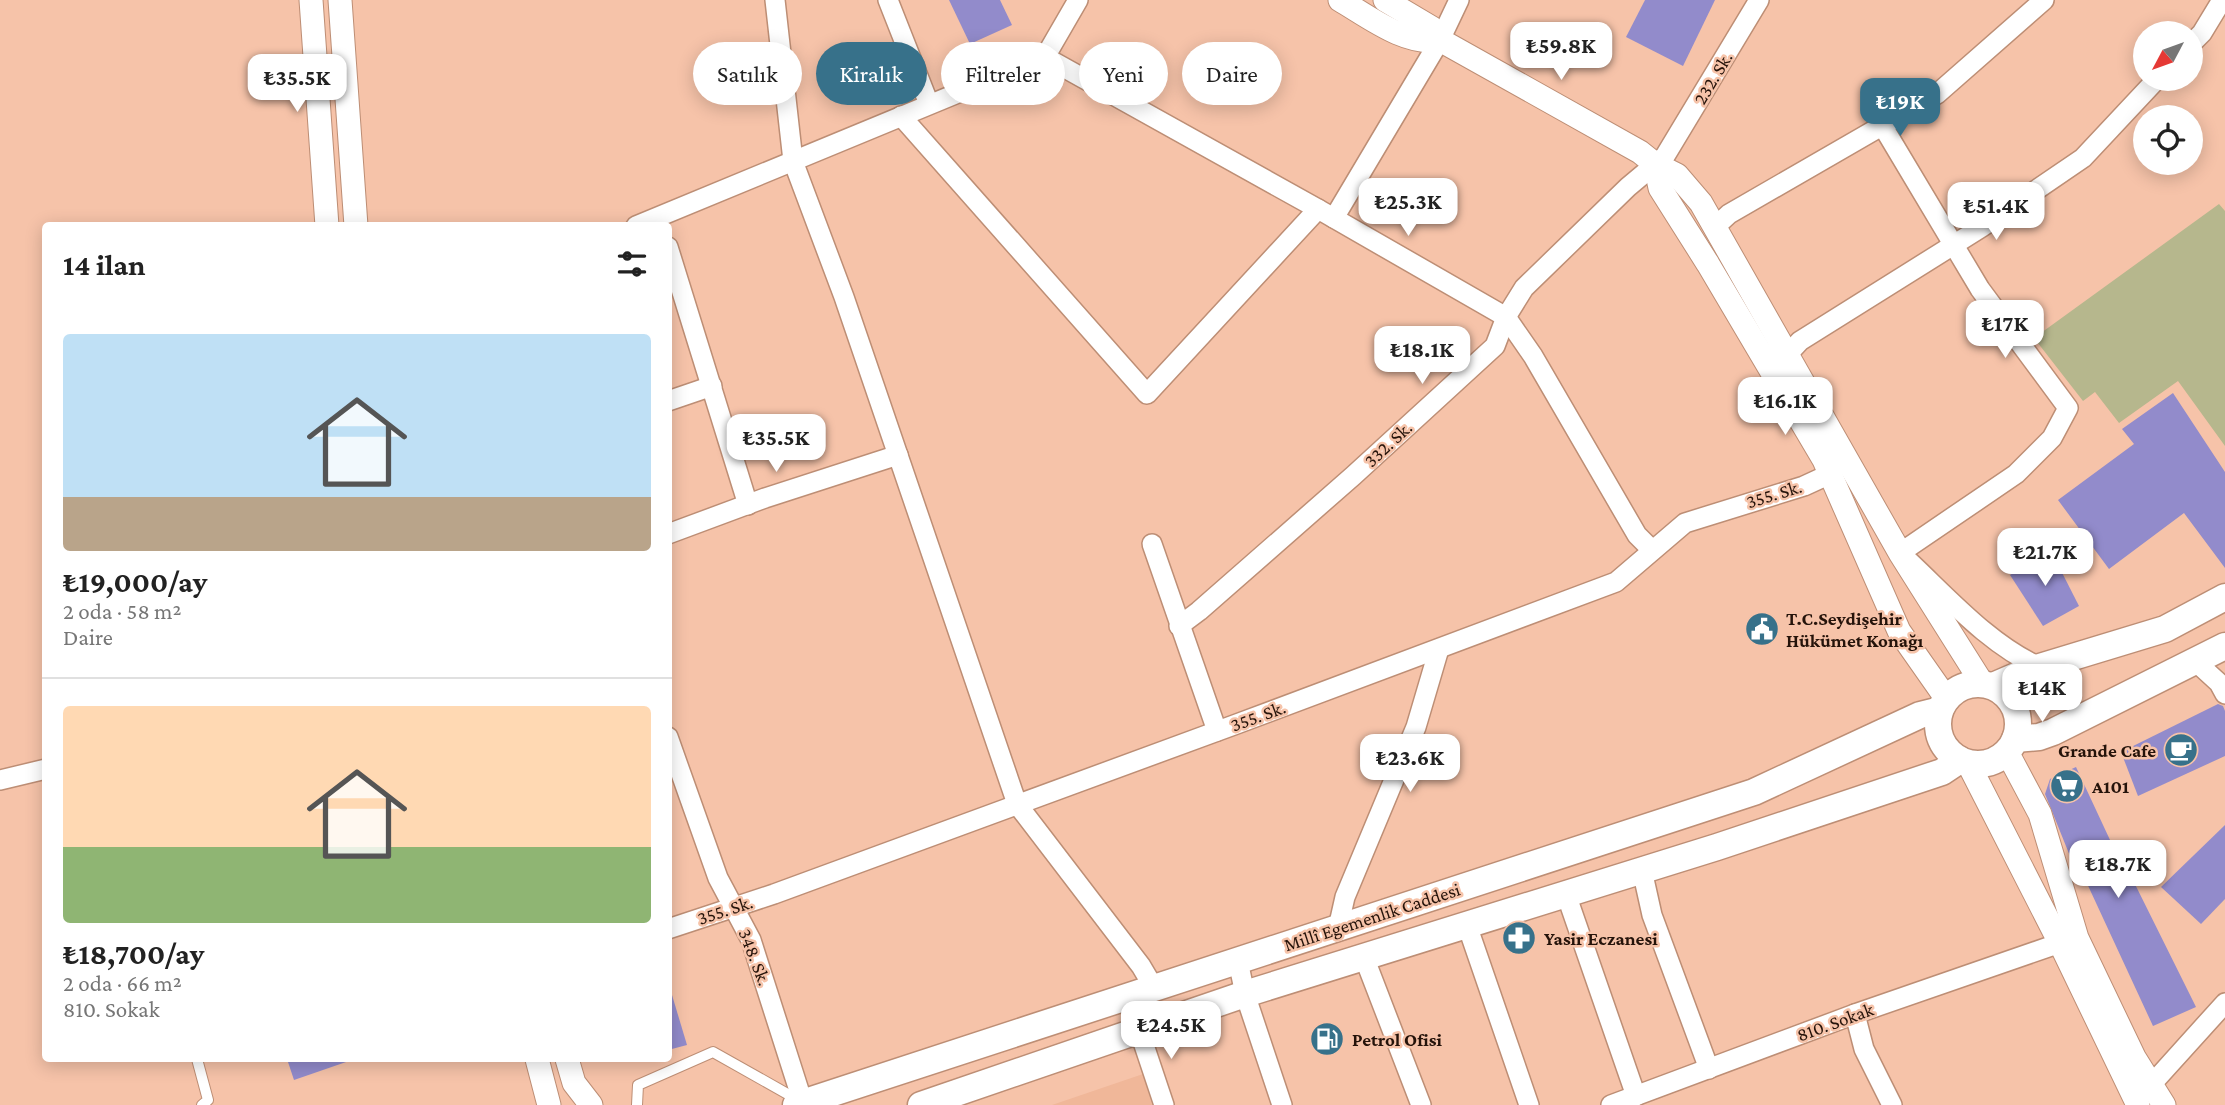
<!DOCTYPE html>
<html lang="tr">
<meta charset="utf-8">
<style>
:root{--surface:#fff;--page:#f6f6f6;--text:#222;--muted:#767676;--line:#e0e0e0;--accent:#37718a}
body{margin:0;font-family:"Crimson Pro",serif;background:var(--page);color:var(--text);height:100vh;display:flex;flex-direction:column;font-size:26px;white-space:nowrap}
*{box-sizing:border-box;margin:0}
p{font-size:23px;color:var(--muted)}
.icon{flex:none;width:38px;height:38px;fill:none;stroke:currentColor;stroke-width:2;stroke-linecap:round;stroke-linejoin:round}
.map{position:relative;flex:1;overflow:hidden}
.sheet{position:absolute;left:42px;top:222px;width:630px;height:840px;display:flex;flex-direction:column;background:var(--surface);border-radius:7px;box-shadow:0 4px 18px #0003}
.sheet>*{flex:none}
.guide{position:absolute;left:693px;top:42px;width:665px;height:63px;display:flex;gap:14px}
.needle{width:46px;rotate:229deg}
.fabs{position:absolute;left:2133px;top:21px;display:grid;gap:14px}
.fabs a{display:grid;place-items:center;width:70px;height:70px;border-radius:50%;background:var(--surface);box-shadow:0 4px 18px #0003;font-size:35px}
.price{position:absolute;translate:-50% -60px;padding:0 16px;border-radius:14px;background:#fff;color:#222;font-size:23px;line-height:46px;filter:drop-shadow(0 2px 4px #0008)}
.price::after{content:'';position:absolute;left:50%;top:42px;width:21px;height:16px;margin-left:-10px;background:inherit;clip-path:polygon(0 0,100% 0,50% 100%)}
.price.on{background:var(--accent);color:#fff}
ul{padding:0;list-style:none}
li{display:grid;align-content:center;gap:14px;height:371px;padding:0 21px}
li+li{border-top:2px solid var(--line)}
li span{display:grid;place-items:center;height:217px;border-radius:7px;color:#555}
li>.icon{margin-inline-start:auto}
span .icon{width:126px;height:126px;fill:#fffc;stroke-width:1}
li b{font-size:30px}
h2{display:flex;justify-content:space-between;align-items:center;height:84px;padding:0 21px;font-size:30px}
.pill{padding:0 24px;border-radius:32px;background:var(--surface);box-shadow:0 4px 18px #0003;font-size:24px;line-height:63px}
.pill.on{background:var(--accent);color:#fff}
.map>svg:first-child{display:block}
.built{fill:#f0b799}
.green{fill:#b6b78d}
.building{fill:#928bcb}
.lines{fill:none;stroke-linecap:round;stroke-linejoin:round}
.service-casing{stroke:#bd8e75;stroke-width:12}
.minor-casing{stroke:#bd8e75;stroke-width:22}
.tertiary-casing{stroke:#bd8e75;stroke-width:25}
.secondary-casing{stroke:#bd8e75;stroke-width:29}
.service{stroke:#fff;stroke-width:10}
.minor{stroke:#fff;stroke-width:19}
.tertiary{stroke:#fff;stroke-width:23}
.secondary{stroke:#fff;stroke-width:26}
.labels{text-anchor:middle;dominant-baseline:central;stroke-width:5;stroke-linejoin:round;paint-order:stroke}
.street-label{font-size:19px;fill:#25130a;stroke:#f6c3a9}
.poi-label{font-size:19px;font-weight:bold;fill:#25130a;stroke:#f6c3a9;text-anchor:start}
</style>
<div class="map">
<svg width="2225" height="1105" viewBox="0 0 2225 1105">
<rect width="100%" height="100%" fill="#f6c3a9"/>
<path class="built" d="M 1143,1074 L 1152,1105 L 1052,1105 Z"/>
<path class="green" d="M 2219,204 L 2225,211 L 2225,446 L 2178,381 L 2119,423 L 2095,392 L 2083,401 L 2034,338 Z"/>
<g class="building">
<path d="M 949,0 L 1000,0 L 1012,25 L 970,44 Z"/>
<path d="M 1645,0 L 1715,0 L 1683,66 L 1626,37 Z"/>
<path d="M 2173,393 L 2225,472 L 2225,568 L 2184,513 L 2109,569 L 2058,500 L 2134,444 L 2122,429 Z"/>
<path d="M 2050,549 L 2079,606 L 2043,626 L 2010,575 Z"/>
<path d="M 2218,704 L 2223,706 L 2225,711 L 2225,756 L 2138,796 L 2121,752 Z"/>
<path d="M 2076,767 L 2117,855 L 2120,854 L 2196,1007 L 2153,1026 L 2078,864 L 2074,866 L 2045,794 L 2050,779 Z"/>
<path d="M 2225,825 L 2225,899 L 2201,924 L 2161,887 Z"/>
<path d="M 672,995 L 687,1045 L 668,1050 L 668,996 Z"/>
<path d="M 287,1059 L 349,1059 L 349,1061 L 294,1080 Z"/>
</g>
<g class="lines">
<g class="service-casing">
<g id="service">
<path d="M 197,1059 L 208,1100 L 202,1105"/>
<path d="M 637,1105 L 638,1085 L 713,1052 L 800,1101"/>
</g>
</g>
<g class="minor-casing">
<g id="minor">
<path d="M 775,0 L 793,161 L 844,297 L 1017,804 L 1141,966 L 1154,988"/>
<path d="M 888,0 L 929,104"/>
<path d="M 2191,44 L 2202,33 L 2222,0"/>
<path d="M 1045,57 L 1318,209 L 1506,317 L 1533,356 L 1637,535 L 1652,550"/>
<path d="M 901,116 L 1147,394 L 1318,209"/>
<path d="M 1882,125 L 1980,289 L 2068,408 L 2052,438 L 2016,474 L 1900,553 C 1942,591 1988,645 2040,667"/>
<path d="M 1334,218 L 1440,40 L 1459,0"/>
<path d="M 636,226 L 1045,57 L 1078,0"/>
<path d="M 1715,227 L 1729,214 L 1937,94 L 2044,0"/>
<path d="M 668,247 L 748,505"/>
<path d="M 1787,355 L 1800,341 L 1982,227 L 2083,158 L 2157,79"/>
<path d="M 668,401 L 712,386"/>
<path d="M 668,534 L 765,498 L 898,455"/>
<path d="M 1152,544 L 1217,731"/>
<path d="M 1179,626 L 1199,611 L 1353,476 L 1495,346 L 1506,317 L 1524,288 L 1628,187 L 1665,156 L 1759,0"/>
<path d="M 2195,661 L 2219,683 L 2225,694"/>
<path d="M 668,737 L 718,878 L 751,940 L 803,1103"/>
<path d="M 0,780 L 46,769"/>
<path d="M 1642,870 L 1652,915 L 1709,1069"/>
<path d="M 1566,894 L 1636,1096"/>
<path d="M 1467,925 L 1529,1105"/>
<path d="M 1338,928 L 1345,897 L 1416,727 L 1439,649"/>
<path d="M 668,929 L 774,894 L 1234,725 L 1616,582 L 1685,523 L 1804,486 L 1830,474"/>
<path d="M 1364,957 L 1421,1105"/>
<path d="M 1238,961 L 1245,994 L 1282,1105"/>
<path d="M 1855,1014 L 1864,1049 L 1892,1105"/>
<path d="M 1139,1030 L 1164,1105"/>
<path d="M 2151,1085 L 2225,1003"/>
<path d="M 1611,1105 L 1855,1014 L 2060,943"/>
</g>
</g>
<g class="tertiary-casing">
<g id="tertiary">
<path d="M 311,0 L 327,226"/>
<path d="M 340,0 L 356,226"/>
<path d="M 1340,0 C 1369,17 1406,46 1440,40"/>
<path d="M 1385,0 L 1432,28 L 1440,40 L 1640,152 L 1655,164 L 1677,175 L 1701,203 L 1900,553 L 1982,683"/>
<path d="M 1655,164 L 1660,188 L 1708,264 L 1824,460 L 1899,631 L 1946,698"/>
<path d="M 2007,752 L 2040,814 L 2077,938 L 2134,1057 L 2164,1105"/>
<path d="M 1968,763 L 2060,943 L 2138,1105"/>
<path d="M 537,1059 L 549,1105"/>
<path d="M 567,1059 L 574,1083 L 591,1105"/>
</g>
</g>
<g class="secondary-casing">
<g id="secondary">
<circle cx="1978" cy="724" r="40"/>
<path d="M 1993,686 L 2030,670 L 2165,629 L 2225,597"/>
<path d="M 2015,739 L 2039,737 L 2053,732 L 2225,646"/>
<path d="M 796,1105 L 1754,792 L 1920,715 L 1940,710"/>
<path d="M 921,1105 L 1245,994 L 1717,847 L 1942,772 L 1960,760"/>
</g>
</g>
<use href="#service" class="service"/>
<use href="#minor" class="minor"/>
<use href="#tertiary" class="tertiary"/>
<use href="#secondary" class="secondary"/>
</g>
<defs>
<g id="civic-disc" transform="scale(1.75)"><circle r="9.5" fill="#37718a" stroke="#f6c3a9"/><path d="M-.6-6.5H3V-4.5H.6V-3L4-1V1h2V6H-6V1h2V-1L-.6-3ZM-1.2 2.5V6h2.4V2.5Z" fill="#fff"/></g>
<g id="cafe-disc" transform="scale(1.75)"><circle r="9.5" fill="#37718a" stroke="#f6c3a9"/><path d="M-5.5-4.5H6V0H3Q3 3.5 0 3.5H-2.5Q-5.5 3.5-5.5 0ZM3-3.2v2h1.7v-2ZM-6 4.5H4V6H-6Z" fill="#fff"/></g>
<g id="supermarket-disc" transform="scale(1.75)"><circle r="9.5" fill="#37718a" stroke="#f6c3a9"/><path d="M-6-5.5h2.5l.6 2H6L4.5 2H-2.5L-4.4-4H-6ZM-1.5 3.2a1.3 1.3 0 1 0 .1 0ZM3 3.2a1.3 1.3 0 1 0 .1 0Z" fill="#fff"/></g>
<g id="pharmacy-disc" transform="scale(1.75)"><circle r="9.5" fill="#37718a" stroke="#f6c3a9"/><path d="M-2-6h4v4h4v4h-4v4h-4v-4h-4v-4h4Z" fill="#fff"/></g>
<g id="fuel-disc" transform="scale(1.75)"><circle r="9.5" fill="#37718a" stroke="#f6c3a9"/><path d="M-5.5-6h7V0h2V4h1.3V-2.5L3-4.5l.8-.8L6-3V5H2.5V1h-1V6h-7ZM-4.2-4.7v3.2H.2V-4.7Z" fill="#fff"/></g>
</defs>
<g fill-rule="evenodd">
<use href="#civic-disc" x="1762" y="629"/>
<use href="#cafe-disc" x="2181" y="750"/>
<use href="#supermarket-disc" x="2067" y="786"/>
<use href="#pharmacy-disc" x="1519" y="938"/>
<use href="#fuel-disc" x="1327" y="1039"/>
</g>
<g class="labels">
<g class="street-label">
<text transform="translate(1713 78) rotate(-59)">232. Sk.</text>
<text transform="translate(1388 444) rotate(-43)">332. Sk.</text>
<text transform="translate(1774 494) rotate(-17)">355. Sk.</text>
<text transform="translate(1258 716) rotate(-20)">355. Sk.</text>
<text transform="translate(725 910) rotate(-18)">355. Sk.</text>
<text transform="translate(1372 917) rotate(-18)">Millî Egemenlik Caddesi</text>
<text transform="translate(755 957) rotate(69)">348. Sk.</text>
<text transform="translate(1835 1022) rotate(-20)">810. Sokak</text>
</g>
<g class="poi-label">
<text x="1786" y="618">T.C.Seydişehir<tspan x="1786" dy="22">Hükümet Konağı</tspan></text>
<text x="2156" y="750" text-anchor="end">Grande Cafe</text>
<text x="2092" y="786">A101</text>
<text x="1544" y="938">Yasir Eczanesi</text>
<text x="1352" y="1039">Petrol Ofisi</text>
</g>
</g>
</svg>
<div class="fabs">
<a><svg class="needle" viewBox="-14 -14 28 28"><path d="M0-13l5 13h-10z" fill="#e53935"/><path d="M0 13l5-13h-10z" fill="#767676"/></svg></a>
<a><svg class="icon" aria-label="locate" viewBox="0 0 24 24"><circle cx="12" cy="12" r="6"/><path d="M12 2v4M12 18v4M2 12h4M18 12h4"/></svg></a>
</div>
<b class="price" style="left:1561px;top:82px">₺59.8K</b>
<b class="price" style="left:297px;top:114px">₺35.5K</b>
<b class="price on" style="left:1900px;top:138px">₺19K</b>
<b class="price" style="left:1408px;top:238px">₺25.3K</b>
<b class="price" style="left:1996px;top:242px">₺51.4K</b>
<b class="price" style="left:2005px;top:360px">₺17K</b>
<b class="price" style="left:1422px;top:386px">₺18.1K</b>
<b class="price" style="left:1785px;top:437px">₺16.1K</b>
<b class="price" style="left:776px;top:474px">₺35.5K</b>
<b class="price" style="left:2045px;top:588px">₺21.7K</b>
<b class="price" style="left:2042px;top:724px">₺14K</b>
<b class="price" style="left:1410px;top:794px">₺23.6K</b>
<b class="price" style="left:2118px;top:900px">₺18.7K</b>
<b class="price" style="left:1171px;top:1061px">₺24.5K</b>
<div class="guide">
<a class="pill">Satılık</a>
<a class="pill on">Kiralık</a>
<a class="pill">Filtreler</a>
<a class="pill">Yeni</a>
<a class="pill">Daire</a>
</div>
<section class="sheet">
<h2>14 ilan<svg class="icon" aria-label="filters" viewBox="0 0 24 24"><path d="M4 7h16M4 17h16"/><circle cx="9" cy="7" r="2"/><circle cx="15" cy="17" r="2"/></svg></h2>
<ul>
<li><span style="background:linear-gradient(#bfe0f5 75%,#b9a48a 0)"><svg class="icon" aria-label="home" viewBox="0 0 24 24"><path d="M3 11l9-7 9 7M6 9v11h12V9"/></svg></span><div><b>₺19,000/ay</b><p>2 oda · 58 m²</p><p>Daire</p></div></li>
<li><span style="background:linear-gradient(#ffd9b3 65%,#8fb573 0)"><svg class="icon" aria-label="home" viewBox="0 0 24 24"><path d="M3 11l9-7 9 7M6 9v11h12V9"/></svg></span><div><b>₺18,700/ay</b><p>2 oda · 66 m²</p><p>810. Sokak</p></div></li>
</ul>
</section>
</div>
